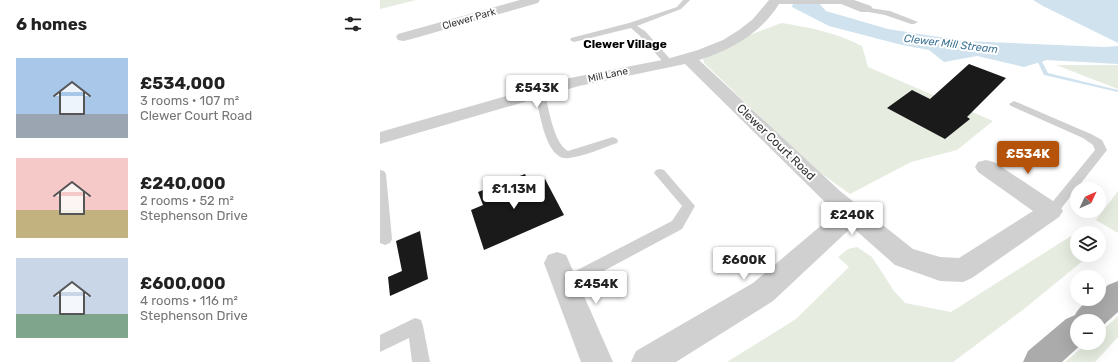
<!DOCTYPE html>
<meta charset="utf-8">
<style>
:root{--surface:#fff;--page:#f6f6f6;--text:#222;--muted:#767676;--accent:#b45309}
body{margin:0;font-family:Rubik,sans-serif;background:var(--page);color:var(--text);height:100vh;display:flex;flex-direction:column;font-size:15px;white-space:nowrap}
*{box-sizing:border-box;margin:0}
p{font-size:13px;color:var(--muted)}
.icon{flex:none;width:22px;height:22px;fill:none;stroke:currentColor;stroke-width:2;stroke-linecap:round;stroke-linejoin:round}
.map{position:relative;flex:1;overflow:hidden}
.drawer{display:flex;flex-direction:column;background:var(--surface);width:380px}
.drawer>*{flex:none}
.needle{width:26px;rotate:46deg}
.fabs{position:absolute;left:690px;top:182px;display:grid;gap:8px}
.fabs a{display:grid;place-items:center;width:36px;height:36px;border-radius:50%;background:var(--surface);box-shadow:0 4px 16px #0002;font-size:20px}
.price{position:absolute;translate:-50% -34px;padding:0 9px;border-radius:4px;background:#fff;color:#222;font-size:13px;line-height:26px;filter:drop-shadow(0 1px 2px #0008)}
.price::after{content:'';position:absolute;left:50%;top:24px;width:12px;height:9px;margin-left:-6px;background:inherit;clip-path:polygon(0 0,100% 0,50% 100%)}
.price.selected{background:var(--accent);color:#fff}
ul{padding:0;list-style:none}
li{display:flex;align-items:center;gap:12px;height:100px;padding:0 16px}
li span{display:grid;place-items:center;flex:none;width:112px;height:80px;border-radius:0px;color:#555}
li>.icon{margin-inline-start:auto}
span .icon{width:48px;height:48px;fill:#fffc;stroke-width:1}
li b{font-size:17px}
h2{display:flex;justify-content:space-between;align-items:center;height:48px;padding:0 16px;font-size:17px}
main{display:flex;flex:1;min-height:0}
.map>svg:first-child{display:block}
.green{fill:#e6ecdf}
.water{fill:#cfe2ee}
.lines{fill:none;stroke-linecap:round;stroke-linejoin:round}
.stream{fill:#cfe2ee;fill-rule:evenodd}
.building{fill:#1a1a1a}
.lane{fill:#d0d0d0;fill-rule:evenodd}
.street{fill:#d0d0d0;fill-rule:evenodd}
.primary{fill:#ababab;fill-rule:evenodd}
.labels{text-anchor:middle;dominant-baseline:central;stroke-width:4;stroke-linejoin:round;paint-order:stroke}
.far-street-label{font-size:10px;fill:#333;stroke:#fff}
.far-water-label{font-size:11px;font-style:italic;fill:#3f7597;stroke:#fff}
.far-quarter-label{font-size:12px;font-weight:bold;fill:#000;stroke:#fff}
.street-label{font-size:12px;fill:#333;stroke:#fff}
</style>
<main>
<section class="drawer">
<h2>6 homes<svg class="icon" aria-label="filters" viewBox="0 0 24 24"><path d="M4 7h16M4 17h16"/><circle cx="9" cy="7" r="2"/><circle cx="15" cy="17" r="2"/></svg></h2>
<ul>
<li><span style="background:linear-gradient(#a9c7e8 70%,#9aa5b1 0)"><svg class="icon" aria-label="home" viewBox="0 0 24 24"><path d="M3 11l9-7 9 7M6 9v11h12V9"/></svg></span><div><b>£534,000</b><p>3 rooms · 107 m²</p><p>Clewer Court Road</p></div></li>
<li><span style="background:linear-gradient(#f6c9c9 65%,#c2b280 0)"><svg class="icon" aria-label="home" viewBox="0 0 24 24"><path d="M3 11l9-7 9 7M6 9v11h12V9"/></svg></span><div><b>£240,000</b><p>2 rooms · 52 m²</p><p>Stephenson Drive</p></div></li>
<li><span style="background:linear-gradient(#c9d6e8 70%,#7fa58c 0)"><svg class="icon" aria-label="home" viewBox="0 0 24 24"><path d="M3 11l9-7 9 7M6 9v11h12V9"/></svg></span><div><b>£600,000</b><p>4 rooms · 116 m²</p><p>Stephenson Drive</p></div></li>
</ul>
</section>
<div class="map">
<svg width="738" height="362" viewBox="0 0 738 362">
<rect width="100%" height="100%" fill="#fff"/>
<g class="green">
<path d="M 0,0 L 36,0 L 0,9 Z"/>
<path d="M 401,23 C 429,27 457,33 482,46 L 488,67 L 613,121 L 577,150 L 531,162 L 470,194 L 435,169 L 324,63 L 323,59 L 365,37 Z"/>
<path d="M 676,65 L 738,65 L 738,89 Z"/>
<path d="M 738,191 L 738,233 L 716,220 Z"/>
<path d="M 691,236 L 697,240 L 697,255 L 710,255 L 644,309 L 573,362 L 347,362 L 416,319 L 469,267 L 458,257 L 468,249 L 477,247 L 492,257 L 514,291 L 525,303 L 571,312 Z"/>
<path d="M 738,316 L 738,337 L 715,362 L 685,362 L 707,343 L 719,343 L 719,333 Z"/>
</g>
<g class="water">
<path d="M 414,0 L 436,0 L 446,11 L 508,29 L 584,41 L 724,47 L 738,46 L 738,64 L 667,60 L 644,67 L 597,56 L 564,62 L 549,50 L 522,45 L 449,26 L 412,7 Z"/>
<path d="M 653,0 L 738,0 L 738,43 L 663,6 Z"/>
</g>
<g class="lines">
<path class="stream" d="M 656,55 L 659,56 L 668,73 L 738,90 L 738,92 L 664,75 L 655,56 Z"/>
</g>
<g class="building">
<path d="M 589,64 L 626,78 L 587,117 L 590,119 L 565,139 L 507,108 L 532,90 L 550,99 Z"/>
<path d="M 145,174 L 150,186 L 165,179 L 184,215 L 104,250 L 91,210 L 103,205 L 98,192 Z"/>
<path d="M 40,231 L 48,279 L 10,296 L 8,277 L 22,271 L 16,241 Z"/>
</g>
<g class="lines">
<g class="lane">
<path d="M 303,0 L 310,0 L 301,9 L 257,26 L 265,31 L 291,60 L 292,62 L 291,64 L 285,64 L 259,35 L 251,28 L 194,42 L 190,40 L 191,38 L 249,23 L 297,7 Z"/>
<path d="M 483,7 L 510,11 L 538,22 L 534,24 L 531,24 L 505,15 L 483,11 Z"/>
<path d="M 160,89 L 165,92 C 168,107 174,144 188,151 L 233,137 L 237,139 L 238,141 L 237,143 C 222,148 205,156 189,158 C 165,162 159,108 155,92 Z"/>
<path d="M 634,101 L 711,134 L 722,140 L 727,150 L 676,215 L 671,216 L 666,215 L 665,211 L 715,150 L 713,145 L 703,138 L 631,106 L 629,104 Z"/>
<path d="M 280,169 L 284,170 L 315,206 L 302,229 L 190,289 L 185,291 L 180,289 L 178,284 L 180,279 L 292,221 L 302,206 L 274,173 L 276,170 Z"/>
<path d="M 0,170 L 4,171 L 6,174 L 12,239 L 10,243 L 5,245 L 0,243 Z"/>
<path d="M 35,318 L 41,320 L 43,326 L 50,362 L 32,362 L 29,338 L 0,352 L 0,335 Z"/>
</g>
<g class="street">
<path d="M 140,0 L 160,0 L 158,3 L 28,40 L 23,41 L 18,40 L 16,37 L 18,34 Z"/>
<path d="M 389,0 L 474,0 L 491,6 L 493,9 L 491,12 L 481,12 L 461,4 L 399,4 C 381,33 351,50 319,60 L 460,191 L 533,249 L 560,257 L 579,258 L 653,211 L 598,172 L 595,167 L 598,162 L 606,160 L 614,162 L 679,205 L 683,211 L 679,217 L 592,278 L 583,282 L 560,281 L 515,265 L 472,227 L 393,301 L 296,362 L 251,362 L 256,351 L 373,283 L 456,213 L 305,64 L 199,86 L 0,144 L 0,132 L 190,78 L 287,59 L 318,50 L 343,40 L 359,30 L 373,19 Z"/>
<path d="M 177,252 L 186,255 L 233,362 L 201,362 L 164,263 L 168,255 Z"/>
</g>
<path class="primary" d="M 738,281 L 738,312 L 719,329 L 719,321 L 697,321 L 697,343 L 703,343 L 682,362 L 643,362 L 648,351 L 686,319 L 695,315 C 699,306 709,299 719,299 L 719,293 L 728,285 Z"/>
</g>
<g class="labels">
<g class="far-street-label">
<text transform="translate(89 19) rotate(-16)">Clewer Park</text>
<text transform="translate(228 75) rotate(-12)">Mill Lane</text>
</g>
<g class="far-water-label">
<text transform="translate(571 44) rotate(7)">Clewer Mill Stream</text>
</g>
<g class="far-quarter-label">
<text x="245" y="44">Clewer Village</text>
</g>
<g class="street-label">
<text transform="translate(396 142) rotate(44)">Clewer Court Road</text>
</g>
</g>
</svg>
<div class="fabs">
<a><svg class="needle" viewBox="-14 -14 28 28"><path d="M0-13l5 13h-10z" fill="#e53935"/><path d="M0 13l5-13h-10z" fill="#767676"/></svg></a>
<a><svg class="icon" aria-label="layers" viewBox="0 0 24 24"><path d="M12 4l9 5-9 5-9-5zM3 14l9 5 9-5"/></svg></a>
<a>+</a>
<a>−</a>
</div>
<b class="price" style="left:157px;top:109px">£543K</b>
<b class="price selected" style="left:648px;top:175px">£534K</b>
<b class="price" style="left:134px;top:210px">£1.13M</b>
<b class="price" style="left:472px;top:236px">£240K</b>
<b class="price" style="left:364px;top:281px">£600K</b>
<b class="price" style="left:216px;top:305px">£454K</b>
</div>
</main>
